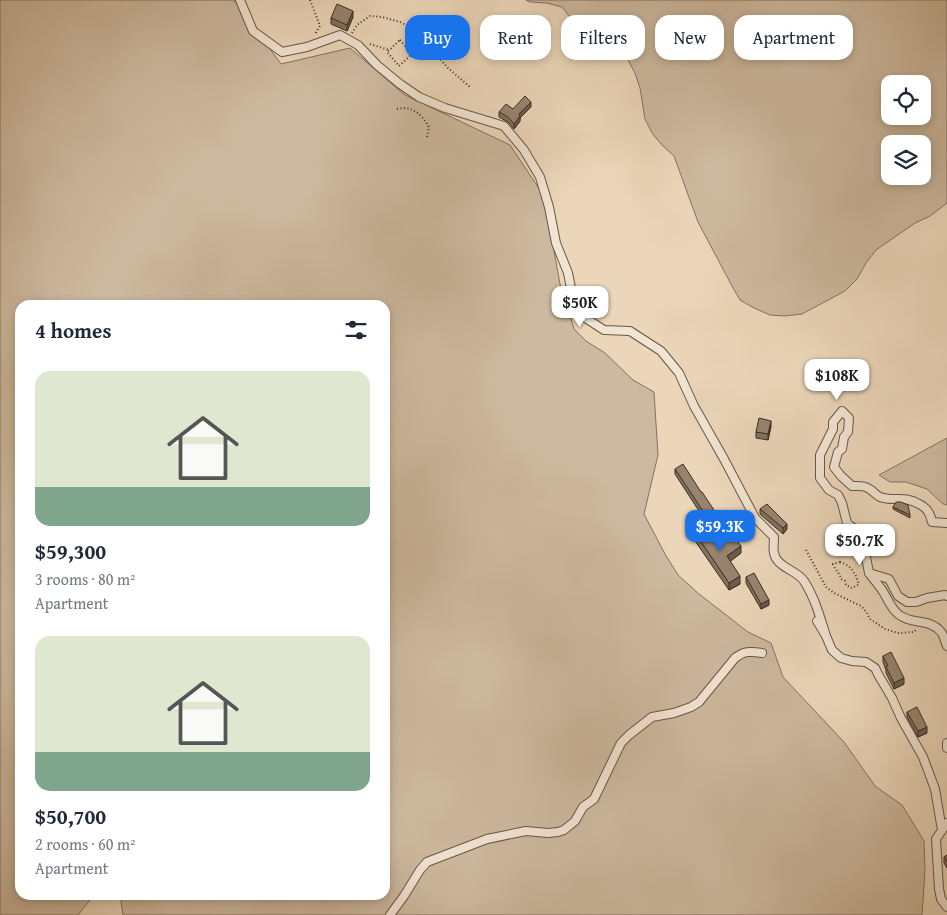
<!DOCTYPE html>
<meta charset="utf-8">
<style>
:root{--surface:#fff;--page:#f6f6f7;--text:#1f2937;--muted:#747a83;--accent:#1a73e8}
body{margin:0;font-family:"Gentium Book Plus",serif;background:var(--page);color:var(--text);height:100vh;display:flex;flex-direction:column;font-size:19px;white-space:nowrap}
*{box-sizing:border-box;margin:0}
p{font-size:16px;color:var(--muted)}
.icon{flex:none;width:28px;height:28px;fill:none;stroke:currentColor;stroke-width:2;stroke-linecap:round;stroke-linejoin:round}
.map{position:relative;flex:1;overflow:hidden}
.panel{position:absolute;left:15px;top:300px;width:375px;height:600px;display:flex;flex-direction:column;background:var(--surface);border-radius:15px;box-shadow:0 2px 8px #0003}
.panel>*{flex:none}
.guide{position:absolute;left:405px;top:15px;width:466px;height:45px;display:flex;gap:10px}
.controls{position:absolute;left:881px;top:75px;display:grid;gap:10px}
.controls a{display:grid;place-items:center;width:50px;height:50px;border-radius:10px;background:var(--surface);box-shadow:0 2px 8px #0003;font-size:25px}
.price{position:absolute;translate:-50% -42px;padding:0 11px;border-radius:10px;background:#fff;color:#222;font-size:16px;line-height:32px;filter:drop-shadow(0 1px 2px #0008)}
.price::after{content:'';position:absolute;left:50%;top:30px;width:15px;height:11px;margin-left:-8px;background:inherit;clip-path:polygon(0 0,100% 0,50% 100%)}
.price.current{background:var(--accent);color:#fff}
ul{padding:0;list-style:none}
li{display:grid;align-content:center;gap:10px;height:265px;padding:0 20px}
li span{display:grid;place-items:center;height:155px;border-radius:15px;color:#555}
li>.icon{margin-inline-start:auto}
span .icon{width:90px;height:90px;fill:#fffc;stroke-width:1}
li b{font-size:21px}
h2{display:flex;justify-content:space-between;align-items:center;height:60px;padding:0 20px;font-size:21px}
.chip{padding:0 18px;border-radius:15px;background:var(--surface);box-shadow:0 2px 8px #0003;font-size:18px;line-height:45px}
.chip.current{background:var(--accent);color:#fff}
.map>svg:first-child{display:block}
.green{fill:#cdb99f;stroke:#847260;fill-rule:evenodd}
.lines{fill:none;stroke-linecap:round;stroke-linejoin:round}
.street-casing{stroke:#675647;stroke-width:10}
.path{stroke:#3b2c21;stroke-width:2;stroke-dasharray:1 2.5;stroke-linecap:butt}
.street{stroke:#f2e4d2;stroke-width:8}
.wall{fill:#827260;stroke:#3b2c21}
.shaded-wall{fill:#6a5c4e;stroke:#3b2c21}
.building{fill:#978470;stroke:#3b2c21}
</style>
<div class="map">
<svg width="947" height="915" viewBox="0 0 947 915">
<rect width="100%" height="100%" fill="#ebd6b9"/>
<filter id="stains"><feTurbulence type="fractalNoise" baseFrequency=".004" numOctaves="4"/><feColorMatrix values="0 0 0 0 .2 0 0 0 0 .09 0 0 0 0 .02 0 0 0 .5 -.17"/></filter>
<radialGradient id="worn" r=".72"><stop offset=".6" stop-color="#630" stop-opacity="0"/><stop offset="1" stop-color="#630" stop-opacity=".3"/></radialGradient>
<g class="green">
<path d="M 0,0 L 234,0 L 281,64 L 350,48 L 405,95 L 510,145 L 542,193 L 547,212 L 560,284 L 574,329 L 586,341 L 605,353 L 633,380 L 654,392 L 658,455 L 644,514 L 665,554 L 678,575 L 699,594 L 748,632 L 771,643 L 783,677 L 844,742 L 875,786 L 902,805 L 924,841 L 925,870 L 922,915 L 123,915 L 120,895 L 385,895 L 385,305 L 20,305 L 20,895 L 94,895 L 78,915 L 0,915 Z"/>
<path d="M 526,0 L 947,0 L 947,203 L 930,216 L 915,223 L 876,250 L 866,263 L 857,279 L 845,291 L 802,314 L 785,316 L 770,315 L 754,308 L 740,300 L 732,286 L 698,222 L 674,156 L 662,145 L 652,133 L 645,119 L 640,88 L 635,73 L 628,60 L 600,44 L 586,33 L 573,21 L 562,7 L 547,3 L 530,2 ZM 890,84 L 922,84 L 922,116 L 890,116 ZM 890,144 L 922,144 L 922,176 L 890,176 Z"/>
<path d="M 947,438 L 947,505 L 943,504 L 927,489 L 906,482 L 890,482 L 879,475 Z"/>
</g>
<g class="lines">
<g class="street-casing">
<g id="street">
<path d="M 240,0 L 253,31 L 282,52 L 307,47 L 340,35 L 358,45 L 377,65 L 400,84 L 419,97 L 445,108 L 504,126 L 524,150 L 540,177 L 549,207 L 556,243 L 568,273 L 575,308 L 587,319 L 604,330 L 630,331 L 661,351 L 679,373 L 694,406 L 724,459 L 755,518 L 774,537 C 774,542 773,548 774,553 C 777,568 797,570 804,581 C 815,598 820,617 826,636 L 817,621"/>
<path d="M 869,573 L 866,557 L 861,551 L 861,544 L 864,539 L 863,536 L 847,523 L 842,503 L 838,495 L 829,490 L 820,478 L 820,455 L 833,429 L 833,422 L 842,411 L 849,418 L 848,432 L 844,437 L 842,449 L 838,452 L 834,467 L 841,476 L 852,486 C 859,486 865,485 871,490 C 875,493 876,495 880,497 C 894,502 903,495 919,504 C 927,508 930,513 932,522 L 947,523"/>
<path d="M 947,596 L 945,595 L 927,598 L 916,602 L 907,602 L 898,596 L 889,579 L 869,573 C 874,580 881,587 885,595 C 889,602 892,609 898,614 C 911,625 930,618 941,632 C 944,635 945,642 947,646"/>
<path d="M 826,636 L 832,650 L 841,658 L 852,661 L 866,662 L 875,668 L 879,676 L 892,698 L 901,718 L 923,757 L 935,789 L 942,830"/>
<path d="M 947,743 L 947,748"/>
<path d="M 947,823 L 936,839 L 939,889 L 941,899 L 947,907"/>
<path d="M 390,915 L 404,896 L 420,870 L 427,862 L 487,839 L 526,831 L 548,833 L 558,832 L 564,830 L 575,821 L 583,807 L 594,799 L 621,743 L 629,735 L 652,717 L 674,713 L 691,707 L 699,702 L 735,658 C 744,651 750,651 762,653"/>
</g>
</g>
<g class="path">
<path d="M 310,0 L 320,26 L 315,34"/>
<path d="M 352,33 L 357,25 L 370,16 L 382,17 L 400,22 L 412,28 L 448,68 L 470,87"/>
<path d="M 400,40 L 412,54 L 399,66 L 387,52 Z"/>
<path d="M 370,44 L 389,50"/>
<path d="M 397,109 C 412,105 422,115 429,127 L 427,137"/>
<path d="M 806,550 L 826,587 L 834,593 L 861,606 L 867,613 L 870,619 L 885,629 L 898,633 L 914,632 L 917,629"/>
<path d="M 840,562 C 852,566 855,573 859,584 L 852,588 L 846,585 L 845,581 L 841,579 C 840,573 835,570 833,564 Z"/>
</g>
<use href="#street" class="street"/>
</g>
<g class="wall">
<path d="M 353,17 L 347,31 L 331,24 L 331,18 Z"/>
<path d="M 531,107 L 520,118 L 520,121 L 514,129 L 508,122 L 499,117 L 499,112 Z"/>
<path d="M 771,426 L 768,440 L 756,438 L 756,432 Z"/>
<path d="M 675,469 L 720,525 L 712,531 L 675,474 Z"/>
<path d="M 893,507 L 910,515 L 910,518 L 893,509 Z"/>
<path d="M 760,509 L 787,529 L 783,534 L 760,514 Z"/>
<path d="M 693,530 L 715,544 L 741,553 L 730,561 L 740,584 L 729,590 L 693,538 Z"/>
<path d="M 746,577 L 769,605 L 761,609 L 746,583 Z"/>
<path d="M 883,656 L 904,684 L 894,689 L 886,673 L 886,670 L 883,662 Z"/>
<path d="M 907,712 L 927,733 L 918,737 L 907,717 Z"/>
<path d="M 947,855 L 947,868 L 944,863 L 944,857 Z"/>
</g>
<g class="shaded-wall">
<path d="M 353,11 L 353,17 L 347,31 L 347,25 Z"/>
<path d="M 531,102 L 531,107 L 520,118 L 520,121 L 514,129 L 514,124 L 519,114 Z"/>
<path d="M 771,421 L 771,426 L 768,440 L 768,434 Z"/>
<path d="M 720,519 L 720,525 L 712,531 L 712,525 Z"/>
<path d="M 787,524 L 787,529 L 783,534 L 783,528 Z"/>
<path d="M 741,546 L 741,553 L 727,564 L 727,556 Z"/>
<path d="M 740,576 L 740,584 L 729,590 L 729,583 Z"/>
<path d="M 769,600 L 769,605 L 761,609 L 761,604 Z"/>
<path d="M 904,678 L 904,684 L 894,689 L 894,683 Z"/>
<path d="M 927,727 L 927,733 L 918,737 L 918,731 Z"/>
</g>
<g class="building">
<path d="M 337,4 L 353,11 L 347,25 L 331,18 Z"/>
<path d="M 525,96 L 531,102 L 519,114 L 520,116 L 514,124 L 508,117 L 499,112 L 506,104 L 513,109 Z"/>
<path d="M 759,418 L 771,421 L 768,434 L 756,432 Z"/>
<path d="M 683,464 L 701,492 L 702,492 L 720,519 L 712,525 L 675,469 Z"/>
<path d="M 896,502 L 901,502 L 908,505 L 910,515 L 893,507 Z"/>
<path d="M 767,504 L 787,524 L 783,528 L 760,509 Z"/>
<path d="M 703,525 L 715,544 L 731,533 L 741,546 L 727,556 L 740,576 L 729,583 L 693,530 Z"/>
<path d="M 754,573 L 769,600 L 761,604 L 746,577 Z"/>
<path d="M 891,652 L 904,678 L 894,683 L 886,667 L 888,666 L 883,656 Z"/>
<path d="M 917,707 L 927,727 L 918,731 L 907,712 Z"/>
<path d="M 947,855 L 947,862 L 944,857 Z"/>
</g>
<rect width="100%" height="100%" filter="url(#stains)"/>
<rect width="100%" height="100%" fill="url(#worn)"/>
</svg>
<div class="controls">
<a><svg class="icon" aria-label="locate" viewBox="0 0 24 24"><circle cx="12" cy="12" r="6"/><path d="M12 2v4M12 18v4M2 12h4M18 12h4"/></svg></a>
<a><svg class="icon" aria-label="layers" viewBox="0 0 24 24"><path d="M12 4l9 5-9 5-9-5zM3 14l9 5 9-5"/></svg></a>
</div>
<b class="price" style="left:580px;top:328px">$50K</b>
<b class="price" style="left:837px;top:401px">$108K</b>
<b class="price current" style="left:720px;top:552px">$59.3K</b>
<b class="price" style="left:860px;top:566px">$50.7K</b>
<div class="guide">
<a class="chip current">Buy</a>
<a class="chip">Rent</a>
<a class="chip">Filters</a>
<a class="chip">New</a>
<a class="chip">Apartment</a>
</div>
<section class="panel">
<h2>4 homes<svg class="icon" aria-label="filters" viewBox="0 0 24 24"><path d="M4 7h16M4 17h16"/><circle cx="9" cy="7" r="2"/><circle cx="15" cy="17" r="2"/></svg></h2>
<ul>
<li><span style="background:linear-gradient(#dfe7d0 75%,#7fa58c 0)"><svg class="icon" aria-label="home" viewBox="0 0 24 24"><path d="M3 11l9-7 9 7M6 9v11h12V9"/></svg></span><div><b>$59,300</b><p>3 rooms · 80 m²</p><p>Apartment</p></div></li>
<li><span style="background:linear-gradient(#dfe7d0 75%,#7fa58c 0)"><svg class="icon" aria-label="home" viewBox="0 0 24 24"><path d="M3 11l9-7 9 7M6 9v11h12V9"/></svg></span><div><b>$50,700</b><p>2 rooms · 60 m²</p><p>Apartment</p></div></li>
</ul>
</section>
</div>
